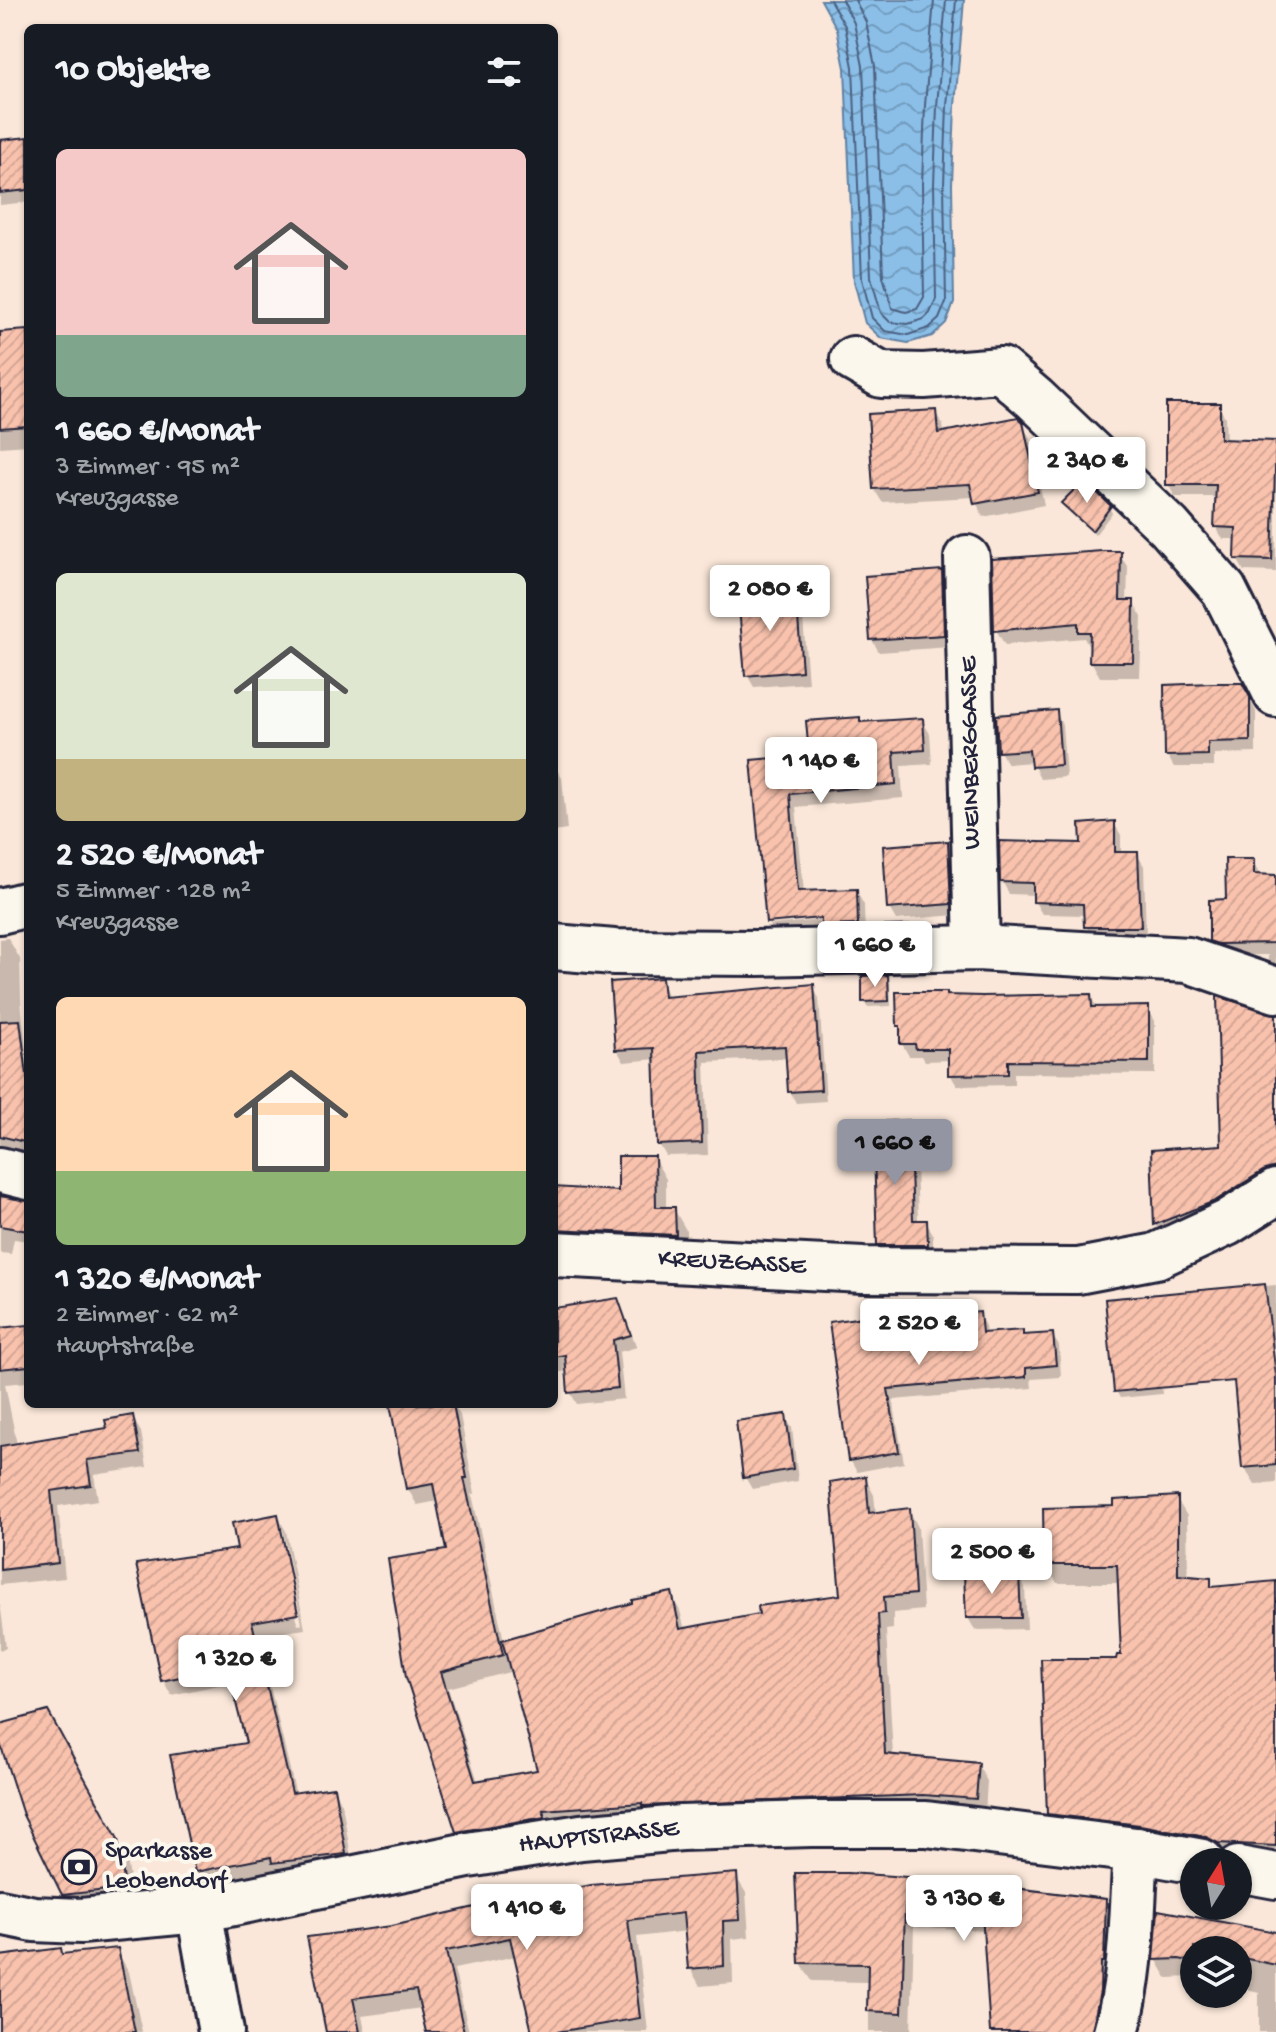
<!DOCTYPE html>
<html lang="de">
<meta charset="utf-8">
<style>
:root{--surface:#171b24;--page:#242831;--text:#f1f3f6;--muted:#9ea1a6;--accent:#9495a2}
body{margin:0;font-family:"Gochi Hand",sans-serif;background:var(--page);color:var(--text);height:100vh;display:flex;flex-direction:column;font-size:30px;white-space:nowrap}
*{box-sizing:border-box;margin:0}
p{font-size:26px;color:var(--muted)}
.icon{flex:none;width:44px;height:44px;fill:none;stroke:currentColor;stroke-width:2;stroke-linecap:round;stroke-linejoin:round}
.map{position:relative;flex:1;overflow:hidden}
.details{position:absolute;left:24px;top:24px;width:534px;height:1384px;display:flex;flex-direction:column;background:var(--surface);border-radius:12px;box-shadow:0 2px 6px #0004}
.details>*{flex:none}
.needle{width:52px;rotate:11deg}
.fabs{position:absolute;left:1180px;top:1848px;display:grid;gap:16px}
.fabs a{display:grid;place-items:center;width:72px;height:72px;border-radius:50%;background:var(--surface);box-shadow:0 2px 6px #0004;font-size:40px}
.price{position:absolute;translate:-50% -68px;padding:0 18px;border-radius:8px;background:#fff;color:#222;font-size:26px;line-height:52px;filter:drop-shadow(0 2px 4px #0008)}
.price::after{content:'';position:absolute;left:50%;top:48px;width:24px;height:18px;margin-left:-12px;background:inherit;clip-path:polygon(0 0,100% 0,50% 100%)}
.price.active{background:var(--accent);color:#111}
ul{padding:0;list-style:none}
li{display:grid;align-content:center;gap:16px;height:424px;padding:0 32px}
li span{display:grid;place-items:center;height:248px;border-radius:12px;color:#555}
li>.icon{margin-inline-start:auto}
span .icon{width:144px;height:144px;fill:#fffc;stroke-width:1}
li b{font-size:34px}
h2{display:flex;justify-content:space-between;align-items:center;height:96px;padding:0 32px;font-size:34px}
.map>svg:first-child{display:block}
.water{fill:url(#water-waves);stroke:#6180a3;stroke-width:2}
.shadow{fill:#0003;fill-rule:evenodd}
.lines{fill:none;stroke-linecap:round;stroke-linejoin:round}
.shore{stroke:#4c6180;stroke-width:2}
.building{fill:url(#building-hatch);stroke:#22223b;stroke-width:2}
.minor-casing{stroke:#22223b;stroke-width:50}
.minor{stroke:#fbf7ec;stroke-width:44}
.labels{text-anchor:middle;dominant-baseline:central;stroke-width:8;stroke-linejoin:round;paint-order:stroke}
.street-label{font-size:26px;fill:#22223b;stroke:#fbf7ec}
.poi-label{font-size:26px;fill:#22223b;stroke:#fbf7ec;text-anchor:start}
</style>
<div class="map">
<svg width="1276" height="2032" viewBox="0 0 1276 2032">
<defs>
<pattern id="water-waves" width="16" height="10" patternUnits="userSpaceOnUse" patternTransform="scale(2)"><rect width="16" height="10" fill="#8bbfe8"/><path d="M0 5q4-4 8 0t8 0" fill="none" stroke="#719bbd"/></pattern>
<pattern id="building-hatch" width="6" height="6" patternUnits="userSpaceOnUse" patternTransform="scale(2)"><rect width="6" height="6" fill="#f9c2ad"/><path d="M-1 1l2-2M0 6l6-6M5 7l2-2" fill="none" stroke="#d5a696"/></pattern>
</defs>
<rect width="100%" height="100%" fill="#fae7d9"/>
<filter id="ink" filterUnits="userSpaceOnUse"><feTurbulence type="fractalNoise" baseFrequency=".0125" numOctaves="2"/><feDisplacementMap in="SourceGraphic" scale="16" xChannelSelector="R" yChannelSelector="G"/><feConvolveMatrix kernelMatrix="1 2 1 2 8 2 1 2 1" color-interpolation-filters="sRGB"/></filter>
<g filter="url(#ink)">
<path class="water" d="M 821,0 L 964,0 L 955,106 L 952,184 L 954,303 L 946,323 L 932,336 L 908,343 L 881,338 L 865,323 L 854,281 L 845,68 L 837,29 Z"/>
<g class="shadow">
<path d="M 28,139 L 28,202 L 0,205 L 0,142 Z"/>
<path d="M 28,332 L 28,445 L 0,447 L 0,334 Z"/>
<path d="M 1218,405 L 1225,417 L 1226,441 L 1275,443 L 1276,446 L 1276,572 L 1244,571 L 1237,559 L 1237,539 L 1223,539 L 1216,527 L 1217,497 L 1175,497 L 1168,484 Z"/>
<path d="M 935,412 L 943,425 L 944,434 L 1022,424 L 1030,438 L 1044,505 L 983,517 L 974,497 L 882,502 L 874,489 Z"/>
<path d="M 1064,503 L 1109,507 L 1112,513 L 1095,535 Z"/>
<path d="M 1119,553 L 1128,568 L 1127,602 L 1133,602 L 1142,617 L 1140,677 L 1100,677 L 1091,661 L 1091,647 L 1089,647 L 1084,638 L 1005,645 L 996,630 Z"/>
<path d="M 941,572 L 948,585 L 950,647 L 879,652 L 872,640 Z"/>
<path d="M 795,593 L 802,605 L 808,683 L 754,687 L 747,675 Z"/>
<path d="M 1249,697 L 1256,712 L 1256,753 L 1214,754 L 1214,767 L 1174,767 L 1167,755 Z"/>
<path d="M 1056,712 L 1062,725 L 1066,777 L 1040,779 L 1032,762 L 1007,764 L 1000,751 Z"/>
<path d="M 859,719 L 861,724 L 922,720 L 930,734 L 932,764 L 901,766 L 903,798 L 796,807 L 804,893 L 856,891 L 864,905 L 865,939 L 776,937 L 768,923 L 753,762 L 811,756 ZM 830,915 L 831,919 L 771,925 L 771,921 Z"/>
<path d="M 554,766 L 562,778 L 567,830 L 554,832 Z"/>
<path d="M 1114,823 L 1121,835 L 1121,854 L 1137,854 L 1144,866 L 1146,939 L 1093,938 L 1086,926 L 1085,915 L 1042,914 L 1035,902 L 1035,895 L 1009,894 L 1002,881 L 1083,846 Z"/>
<path d="M 947,843 L 954,855 L 957,915 L 896,920 L 889,908 Z"/>
<path d="M 1253,861 L 1260,876 L 1276,877 L 1276,973 L 1268,960 L 1268,955 L 1226,955 L 1219,953 L 1211,940 L 1228,901 Z"/>
<path d="M 8,938 L 20,959 L 21,1001 L 28,1071 L 28,1160 L 4,1154 L 0,1148 L 0,939 Z"/>
<path d="M 887,977 L 890,982 L 891,1006 L 867,1007 L 864,1001 Z"/>
<path d="M 661,980 L 668,998 L 812,986 L 819,998 L 826,1101 L 796,1103 L 790,1091 L 788,1058 L 705,1062 L 708,1155 L 666,1156 L 659,1144 L 656,1059 L 624,1062 L 617,1050 Z"/>
<path d="M 1090,996 L 1098,1009 L 1148,1008 L 1155,1021 L 1155,1074 L 1014,1073 L 1014,1085 L 957,1086 L 950,1074 L 950,1060 L 925,1061 L 922,1056 L 909,1056 L 902,1044 L 902,1032 L 899,1026 L 948,997 Z"/>
<path d="M 1276,1017 L 1276,1186 L 1165,1241 L 1156,1225 L 1153,1152 L 1223,1147 Z"/>
<path d="M 908,1122 L 915,1134 L 918,1222 L 926,1222 L 933,1234 L 933,1257 L 886,1257 L 879,1244 Z"/>
<path d="M 654,1158 L 666,1179 L 666,1209 L 674,1209 L 686,1230 L 686,1255 L 554,1253 L 554,1189 L 620,1193 Z"/>
<path d="M 0,1198 L 28,1203 L 28,1241 L 14,1239 L 11,1254 L 0,1253 Z"/>
<path d="M 1276,1285 L 1276,1346 L 1160,1353 L 1162,1394 L 1120,1398 L 1116,1391 L 1107,1301 Z"/>
<path d="M 617,1300 L 637,1347 L 619,1352 L 624,1399 L 577,1404 L 570,1392 L 568,1371 L 554,1373 L 554,1310 Z"/>
<path d="M 979,1315 L 985,1326 L 986,1335 L 1021,1332 L 1025,1337 L 1052,1335 L 1059,1346 L 1061,1377 L 1031,1379 L 1032,1388 L 893,1400 L 904,1463 L 857,1472 L 850,1460 L 875,1317 L 878,1323 Z"/>
<path d="M 28,1327 L 28,1382 L 5,1384 L 17,1445 L 109,1430 L 132,1417 L 141,1432 L 147,1467 L 94,1475 L 98,1500 L 58,1506 L 65,1578 L 0,1585 L 0,1330 Z"/>
<path d="M 1276,1394 L 1276,1483 L 1255,1485 L 1244,1467 Z"/>
<path d="M 410,1404 L 453,1404 L 460,1415 L 475,1494 L 472,1494 L 504,1641 L 671,1594 L 680,1611 L 685,1630 L 842,1596 L 865,1478 L 874,1495 L 876,1514 L 909,1510 L 918,1527 L 923,1610 L 893,1613 L 893,1629 L 886,1630 L 893,1756 L 978,1765 L 987,1781 L 985,1815 L 467,1848 L 458,1831 L 408,1676 L 448,1552 L 438,1501 L 417,1505 L 408,1489 ZM 513,1671 L 540,1772 L 478,1782 L 448,1688 Z"/>
<path d="M 785,1416 L 792,1428 L 798,1481 L 752,1489 L 745,1477 Z"/>
<path d="M 1176,1498 L 1187,1516 L 1188,1578 L 1209,1580 L 1214,1589 L 1276,1583 L 1276,1863 L 1060,1832 L 1049,1813 L 1118,1661 L 1123,1657 L 1119,1583 L 1057,1583 L 1046,1565 L 1116,1508 Z"/>
<path d="M 277,1516 L 286,1531 L 305,1629 L 258,1636 L 296,1795 L 333,1789 L 342,1804 L 353,1869 L 280,1872 L 205,1886 L 197,1871 L 249,1745 L 233,1682 L 171,1695 L 163,1680 L 239,1551 ZM 279,1529 L 283,1529 L 302,1624 L 298,1625 Z"/>
<path d="M 1018,1575 L 1025,1587 L 1027,1629 L 975,1630 L 968,1618 Z"/>
<path d="M 0,1603 L 6,1647 L 0,1650 Z"/>
<path d="M 0,1726 L 58,1732 L 127,1859 L 134,1906 L 75,1913 L 64,1894 L 0,1737 Z"/>
<path d="M 735,1875 L 746,1893 L 749,1937 L 732,1939 L 733,1983 L 700,1986 L 690,1968 L 687,1931 L 637,1937 L 648,2032 L 534,2032 L 516,1956 L 454,1969 L 469,2032 L 428,2032 L 422,2008 L 362,2016 L 365,2032 L 328,2032 L 309,1939 Z"/>
<path d="M 797,1875 L 1105,1901 L 1116,1919 L 1105,2032 L 992,2032 L 985,1931 L 914,1926 L 911,2032 L 869,2032 L 869,1982 L 812,1981 L 801,1963 Z"/>
<path d="M 1160,1913 L 1276,1934 L 1276,2032 L 1259,2032 L 1259,1992 L 1238,1987 L 1238,1950 L 1194,1950 L 1194,1977 L 1167,1978 L 1156,1959 Z"/>
<path d="M 117,1951 L 129,1972 L 142,2032 L 0,2032 L 0,1958 Z"/>
</g>
<g class="lines">
<g class="shore">
<path d="M 830,0 L 845,26 L 853,67 L 862,279 L 872,318 L 885,331 L 908,335 L 929,328 L 939,319 L 946,302 L 944,184 L 947,106 L 956,0"/>
<path d="M 842,0 L 854,23 L 863,66 L 871,277 L 881,313 L 890,322 L 908,324 L 924,319 L 930,313 L 936,299 L 934,184 L 937,106 L 946,0"/>
<path d="M 855,0 L 866,22 L 875,66 L 883,276 L 892,308 L 906,312 L 917,309 L 924,297 L 922,184 L 925,105 L 934,0"/>
</g>
</g>
<g class="building">
<path d="M 28,137 L 28,190 L 0,193 L 0,140 Z"/>
<path d="M 28,330 L 28,426 L 0,428 L 0,332 Z"/>
<path d="M 1166,403 L 1220,403 L 1220,439 L 1276,441 L 1272,560 L 1235,559 L 1236,528 L 1214,527 L 1216,485 L 1166,485 Z"/>
<path d="M 936,410 L 938,433 L 1018,417 L 1023,422 L 1038,492 L 974,504 L 970,484 L 873,489 L 868,414 Z"/>
<path d="M 1084,480 L 1111,506 L 1092,531 L 1061,503 Z"/>
<path d="M 1102,551 L 1121,551 L 1120,600 L 1134,600 L 1133,662 L 1089,662 L 1090,632 L 1078,632 L 1078,623 L 994,631 L 992,559 Z"/>
<path d="M 942,570 L 944,635 L 870,640 L 865,576 Z"/>
<path d="M 796,591 L 802,671 L 745,676 L 738,596 Z"/>
<path d="M 1212,683 L 1242,683 L 1250,697 L 1250,741 L 1208,742 L 1208,755 L 1165,756 L 1164,685 Z"/>
<path d="M 1057,710 L 1061,765 L 1031,767 L 1029,750 L 998,752 L 996,715 Z"/>
<path d="M 860,717 L 860,722 L 923,718 L 925,750 L 894,752 L 896,784 L 790,794 L 798,891 L 857,889 L 858,925 L 821,926 L 821,918 L 766,923 L 751,760 L 809,755 L 806,721 Z"/>
<path d="M 1115,821 L 1115,852 L 1138,852 L 1141,927 L 1084,927 L 1083,904 L 1033,902 L 1033,883 L 1000,882 L 999,841 L 1081,843 L 1080,824 Z"/>
<path d="M 948,841 L 951,904 L 887,909 L 883,846 Z"/>
<path d="M 1225,859 L 1254,859 L 1254,874 L 1276,875 L 1276,943 L 1218,944 L 1209,941 L 1209,900 L 1226,899 Z"/>
<path d="M 888,975 L 889,1001 L 862,1002 L 862,976 Z"/>
<path d="M 662,978 L 664,997 L 814,984 L 821,1090 L 788,1092 L 785,1046 L 699,1051 L 702,1143 L 657,1145 L 654,1048 L 615,1050 L 610,982 Z"/>
<path d="M 896,992 L 947,992 L 947,995 L 982,996 L 1091,994 L 1092,1007 L 1149,1006 L 1149,1062 L 1008,1061 L 1008,1074 L 948,1075 L 948,1049 L 916,1049 L 915,1044 L 900,1044 L 900,1026 L 897,1026 Z"/>
<path d="M 1217,996 L 1276,1014 L 1276,1167 L 1263,1171 L 1215,1201 L 1154,1225 L 1151,1150 L 1221,1145 Z"/>
<path d="M 20,1020 L 28,1083 L 28,1143 L 0,1136 L 0,1021 Z"/>
<path d="M 909,1120 L 913,1220 L 927,1220 L 928,1245 L 877,1245 L 873,1122 Z"/>
<path d="M 618,1156 L 655,1156 L 656,1207 L 675,1207 L 676,1235 L 554,1229 L 554,1187 L 618,1191 Z"/>
<path d="M 0,1196 L 28,1201 L 28,1231 L 0,1226 Z"/>
<path d="M 1265,1284 L 1276,1376 L 1276,1465 L 1242,1468 L 1234,1381 L 1114,1392 L 1105,1299 Z"/>
<path d="M 618,1298 L 631,1335 L 613,1340 L 618,1388 L 568,1393 L 565,1355 L 554,1357 L 554,1308 Z"/>
<path d="M 980,1312 L 982,1333 L 1023,1330 L 1023,1335 L 1053,1333 L 1056,1365 L 1026,1368 L 1026,1377 L 888,1389 L 899,1452 L 848,1461 L 829,1322 L 876,1315 L 877,1321 Z"/>
<path d="M 28,1325 L 28,1366 L 0,1369 L 0,1328 Z"/>
<path d="M 390,1404 L 453,1404 L 467,1478 L 464,1478 L 503,1655 L 441,1672 L 475,1781 L 537,1770 L 502,1640 L 632,1603 L 632,1600 L 672,1592 L 680,1629 L 759,1614 L 758,1606 L 840,1595 L 830,1482 L 866,1476 L 869,1513 L 910,1508 L 915,1594 L 884,1597 L 885,1613 L 878,1614 L 885,1754 L 979,1763 L 976,1799 L 923,1795 L 642,1806 L 642,1803 L 543,1810 L 545,1817 L 456,1832 L 406,1677 L 388,1559 L 446,1550 L 433,1484 L 406,1489 Z"/>
<path d="M 786,1414 L 793,1469 L 743,1478 L 736,1421 Z"/>
<path d="M 133,1415 L 140,1453 L 87,1460 L 91,1485 L 51,1491 L 58,1563 L 0,1570 L 0,1446 L 107,1428 L 105,1420 Z"/>
<path d="M 1178,1496 L 1178,1575 L 1211,1578 L 1211,1587 L 1276,1581 L 1276,1846 L 1218,1843 L 1206,1837 L 1140,1825 L 1047,1814 L 1041,1659 L 1116,1659 L 1117,1655 L 1121,1655 L 1117,1565 L 1044,1565 L 1043,1508 L 1114,1506 L 1114,1500 Z"/>
<path d="M 278,1514 L 298,1614 L 252,1622 L 292,1793 L 334,1787 L 346,1854 L 272,1863 L 271,1857 L 195,1872 L 170,1755 L 246,1743 L 227,1667 L 161,1681 L 136,1564 L 237,1549 L 232,1523 Z"/>
<path d="M 964,1573 L 1019,1573 L 1021,1618 L 966,1618 Z"/>
<path d="M 48,1711 L 118,1839 L 125,1888 L 62,1895 L 23,1815 L 0,1743 L 0,1724 Z"/>
<path d="M 737,1873 L 740,1920 L 723,1921 L 724,1966 L 688,1969 L 683,1913 L 628,1920 L 640,2018 L 557,2032 L 532,2032 L 510,1938 L 446,1951 L 464,2032 L 426,2032 L 416,1990 L 353,1998 L 360,2032 L 326,2032 L 307,1937 L 392,1926 L 497,1902 L 498,1904 L 591,1885 Z"/>
<path d="M 795,1873 L 848,1873 L 981,1882 L 981,1884 L 1106,1899 L 1104,1962 L 1101,1962 L 1100,1991 L 1092,2032 L 990,2032 L 982,1913 L 905,1908 L 902,2013 L 867,2011 L 868,1964 L 799,1963 Z"/>
<path d="M 1158,1910 L 1276,1932 L 1276,1965 L 1238,1957 L 1238,1950 L 1194,1947 L 1194,1962 L 1179,1959 L 1154,1960 Z"/>
<path d="M 61,1948 L 62,1954 L 118,1948 L 135,2032 L 0,2032 L 0,1956 Z"/>
</g>
<g class="lines">
<g class="minor-casing">
<g id="minor">
<path d="M 853,359 L 881,375 L 924,376 L 1001,370 L 1035,399 L 1169,527 L 1224,590 L 1276,694"/>
<path d="M 967,558 L 977,948"/>
<path d="M 0,911 L 28,904"/>
<path d="M 554,947 L 614,952 L 757,953 L 977,948 L 1188,960 L 1276,990"/>
<path d="M 0,1170 L 28,1177"/>
<path d="M 554,1254 L 863,1270 L 1078,1271 L 1156,1256 L 1227,1223 L 1276,1192"/>
<path d="M 1238,1869 L 1276,1876"/>
<path d="M 199,1910 L 221,2032"/>
<path d="M 0,1912 L 34,1919 L 81,1921 L 199,1910 L 468,1855 L 581,1837 L 681,1828 L 811,1824 L 926,1824 L 1136,1850 L 1202,1862"/>
<path d="M 1116,2032 C 1133,1973 1132,1910 1136,1850"/>
</g>
</g>
<use href="#minor" class="minor"/>
</g>
</g>
<defs>
<g id="bank-ring" transform="scale(1.8)"><circle r="9.5" fill="#fbf7ec" stroke="#22223b" stroke-width="1.5"/><path d="M-6-4H6V4H-6ZM0-2.3a2.3 2.3 0 1 0 0 4.6a2.3 2.3 0 1 0 0-4.6Z" fill="#22223b"/></g>
</defs>
<g fill-rule="evenodd">
<use href="#bank-ring" x="79" y="1867"/>
</g>
<g class="labels">
<g class="street-label">
<text transform="translate(972 753) rotate(-91)">WEINBERGGASSE</text>
<text transform="translate(732 1264) rotate(3)">KREUZGASSE</text>
<text transform="translate(599 1838) rotate(-6)">HAUPTSTRASSE</text>
</g>
<g class="poi-label">
<text x="105" y="1852">Sparkasse<tspan x="105" dy="30">Leobendorf</tspan></text>
</g>
</g>
</svg>
<div class="fabs">
<a><svg class="needle" viewBox="-14 -14 28 28"><path d="M0-13l5 13h-10z" fill="#e53935"/><path d="M0 13l5-13h-10z" fill="#9ea1a6"/></svg></a>
<a><svg class="icon" aria-label="layers" viewBox="0 0 24 24"><path d="M12 4l9 5-9 5-9-5zM3 14l9 5 9-5"/></svg></a>
</div>
<b class="price" style="left:1087px;top:505px">2 340 €</b>
<b class="price" style="left:770px;top:633px">2 080 €</b>
<b class="price" style="left:821px;top:805px">1 140 €</b>
<b class="price" style="left:875px;top:989px">1 660 €</b>
<b class="price active" style="left:895px;top:1187px">1 660 €</b>
<b class="price" style="left:919px;top:1367px">2 520 €</b>
<b class="price" style="left:992px;top:1596px">2 500 €</b>
<b class="price" style="left:236px;top:1703px">1 320 €</b>
<b class="price" style="left:964px;top:1943px">3 130 €</b>
<b class="price" style="left:527px;top:1952px">1 410 €</b>
<section class="details">
<h2>10 Objekte<svg class="icon" aria-label="filters" viewBox="0 0 24 24"><path d="M4 7h16M4 17h16"/><circle cx="9" cy="7" r="2"/><circle cx="15" cy="17" r="2"/></svg></h2>
<ul>
<li><span style="background:linear-gradient(#f6c9c9 75%,#7fa58c 0)"><svg class="icon" aria-label="home" viewBox="0 0 24 24"><path d="M3 11l9-7 9 7M6 9v11h12V9"/></svg></span><div><b>1 660 €/Monat</b><p>3 Zimmer · 95 m²</p><p>Kreuzgasse</p></div></li>
<li><span style="background:linear-gradient(#dfe7d0 75%,#c2b280 0)"><svg class="icon" aria-label="home" viewBox="0 0 24 24"><path d="M3 11l9-7 9 7M6 9v11h12V9"/></svg></span><div><b>2 520 €/Monat</b><p>5 Zimmer · 128 m²</p><p>Kreuzgasse</p></div></li>
<li><span style="background:linear-gradient(#ffd9b3 70%,#8fb573 0)"><svg class="icon" aria-label="home" viewBox="0 0 24 24"><path d="M3 11l9-7 9 7M6 9v11h12V9"/></svg></span><div><b>1 320 €/Monat</b><p>2 Zimmer · 62 m²</p><p>Hauptstraße</p></div></li>
</ul>
</section>
</div>
